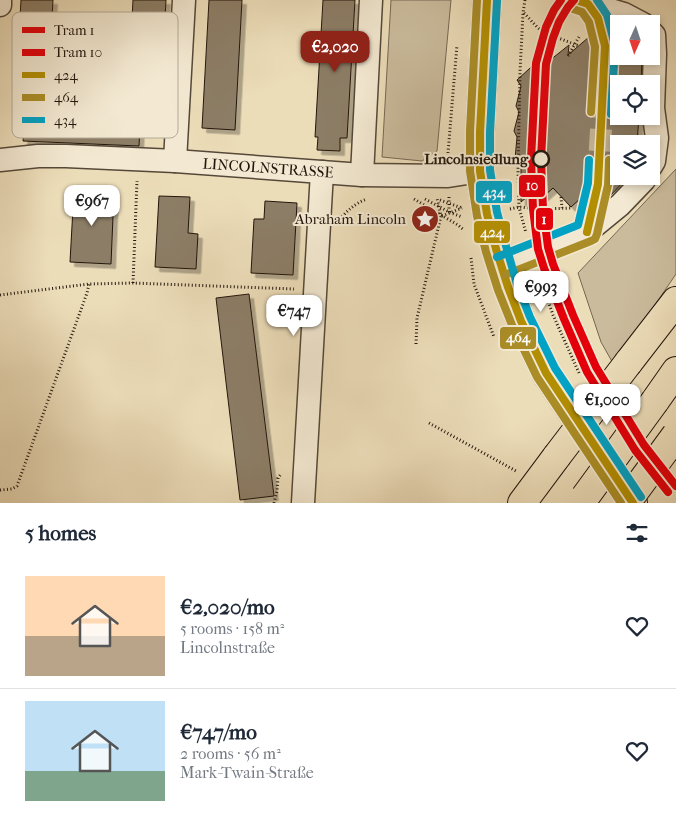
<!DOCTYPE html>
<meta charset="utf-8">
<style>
:root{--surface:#fff;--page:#f6f6f7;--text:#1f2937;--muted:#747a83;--line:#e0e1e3;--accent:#8f2418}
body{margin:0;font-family:"IM FELL French Canon",serif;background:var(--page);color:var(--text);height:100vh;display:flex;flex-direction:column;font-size:19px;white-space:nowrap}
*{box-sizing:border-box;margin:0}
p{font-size:16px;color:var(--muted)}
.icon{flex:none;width:28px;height:28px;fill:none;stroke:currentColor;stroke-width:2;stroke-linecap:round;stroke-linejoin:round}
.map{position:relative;height:503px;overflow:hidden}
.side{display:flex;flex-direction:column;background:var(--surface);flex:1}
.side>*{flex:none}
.needle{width:32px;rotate:183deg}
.fabs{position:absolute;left:610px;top:15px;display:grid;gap:10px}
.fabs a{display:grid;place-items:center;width:50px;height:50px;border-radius:0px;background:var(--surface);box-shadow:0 2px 8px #0003;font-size:25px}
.price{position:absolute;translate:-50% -42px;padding:0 11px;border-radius:10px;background:#fff;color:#222;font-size:16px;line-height:32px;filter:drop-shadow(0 1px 2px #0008)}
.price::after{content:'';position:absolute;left:50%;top:30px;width:15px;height:11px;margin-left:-8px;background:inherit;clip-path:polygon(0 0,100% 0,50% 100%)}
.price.current{background:var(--accent);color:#fff}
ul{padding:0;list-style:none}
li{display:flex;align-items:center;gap:15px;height:125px;padding:0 25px}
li+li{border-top:1px solid var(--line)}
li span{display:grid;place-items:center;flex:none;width:140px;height:100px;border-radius:0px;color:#555}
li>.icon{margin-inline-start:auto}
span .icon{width:60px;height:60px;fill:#fffc;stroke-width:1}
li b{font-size:21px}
h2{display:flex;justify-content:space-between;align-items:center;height:60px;padding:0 25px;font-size:21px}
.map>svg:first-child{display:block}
.green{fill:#cabb9c;stroke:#766854}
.building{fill:#8c7d66;stroke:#23160d;filter:url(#shadow)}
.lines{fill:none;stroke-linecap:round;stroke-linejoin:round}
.minor-tunnel{stroke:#c4b597;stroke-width:22;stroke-dasharray:22 11;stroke-linecap:butt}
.minor-casing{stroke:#554838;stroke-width:25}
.major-casing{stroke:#23160d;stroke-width:30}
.highway-casing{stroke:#23160d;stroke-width:30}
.path{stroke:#23160d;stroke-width:3;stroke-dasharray:1 2.5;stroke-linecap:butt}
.minor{stroke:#f3e9d2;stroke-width:22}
.major{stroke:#ecddb9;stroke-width:28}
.highway{stroke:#ecddb9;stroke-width:28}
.highway-bridge-casing{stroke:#23160d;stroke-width:30;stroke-linecap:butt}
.highway-bridge{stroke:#ecddb9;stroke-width:28}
.bus-1-casing{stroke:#f3e9d2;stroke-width:11}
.bus-2-casing{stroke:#f3e9d2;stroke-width:11}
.bus-3-casing{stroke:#f3e9d2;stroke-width:11}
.bus-1{stroke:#b28e03;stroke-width:8}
.bus-2{stroke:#aa8d26;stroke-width:8}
.bus-3{stroke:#02a2c4;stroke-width:8}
.tram-1-casing{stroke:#f3e9d2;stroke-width:11}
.tram-2-casing{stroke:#f3e9d2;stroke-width:11}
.tram-1{stroke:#e3000b;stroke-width:8}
.tram-2{stroke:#e3000b;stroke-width:8}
.stop-dot{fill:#f3e9d2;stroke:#23160d;stroke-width:2.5}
.labels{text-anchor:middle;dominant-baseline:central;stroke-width:4;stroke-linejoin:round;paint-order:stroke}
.stop-label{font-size:15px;font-weight:bold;fill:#23160d;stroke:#f3e9d2;text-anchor:end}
.street-label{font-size:15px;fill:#23160d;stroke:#f3e9d2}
.poi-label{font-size:15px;fill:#23160d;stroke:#f3e9d2;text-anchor:end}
.key{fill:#f3e9d2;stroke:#b5aa97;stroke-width:1}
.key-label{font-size:14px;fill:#23160d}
.line-badge{stroke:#f3e9d2;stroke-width:2}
.badge-label{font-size:14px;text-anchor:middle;font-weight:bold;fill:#fff}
</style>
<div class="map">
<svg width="676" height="503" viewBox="0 0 676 503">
<defs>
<filter id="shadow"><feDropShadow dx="4.5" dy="4.5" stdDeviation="0" flood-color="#0004"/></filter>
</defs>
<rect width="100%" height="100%" fill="#ecddb9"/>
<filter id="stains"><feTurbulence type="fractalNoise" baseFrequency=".004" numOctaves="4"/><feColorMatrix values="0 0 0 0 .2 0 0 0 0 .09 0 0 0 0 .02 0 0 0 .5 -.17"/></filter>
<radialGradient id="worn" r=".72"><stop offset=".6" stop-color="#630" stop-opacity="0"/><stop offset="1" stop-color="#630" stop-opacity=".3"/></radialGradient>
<g class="green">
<path d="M 391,0 L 451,0 L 437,151 L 422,161 L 382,157 Z"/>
<path d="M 676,169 L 676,274 L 614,365 L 601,342 L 578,273 Z"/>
</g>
<g class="building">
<path d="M 21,0 L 53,0 L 46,120 L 140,126 L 139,146 L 23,141 L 25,118 L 14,117 Z"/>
<path d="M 133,0 L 166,0 L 159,127 L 126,124 Z"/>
<path d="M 209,0 L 242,0 L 235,130 L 202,128 Z"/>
<path d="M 323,0 L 355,0 L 347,138 L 340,138 L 340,151 L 317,150 L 318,137 L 315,137 Z"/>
<path d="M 589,37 L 592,47 L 591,74 L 593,81 L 597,85 L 604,87 L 611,85 L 615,81 L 617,74 L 618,62 L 624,56 L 642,56 L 641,84 L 619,84 L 619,116 L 639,116 L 637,144 L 619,144 L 619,176 L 629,176 L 608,198 L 611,186 L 611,181 L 608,175 L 600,171 L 594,172 L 589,175 L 585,181 L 581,198 L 571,207 L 553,188 L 534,205 L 534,191 L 521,202 L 521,167 L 515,159 L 517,137 L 514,131 L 519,112 L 516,106 L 521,86 L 517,80 L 541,58 L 539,69 L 569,45 L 568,55 Z"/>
<path d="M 74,190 L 114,193 L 111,264 L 70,262 Z"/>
<path d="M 159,196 L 190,197 L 188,233 L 198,234 L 196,269 L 155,267 Z"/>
<path d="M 265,201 L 297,203 L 293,275 L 251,273 L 254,219 L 264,219 Z"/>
<path d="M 249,294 L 274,496 L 240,500 L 216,298 Z"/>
</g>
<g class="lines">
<path class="minor-tunnel" d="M 598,184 L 604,74"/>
<g class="minor-casing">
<g id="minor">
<path d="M 583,2 L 624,14 L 643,24"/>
<path d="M 588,4 L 598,18 L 605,46 L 604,74"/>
<path d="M 0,5 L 0,0"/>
<path d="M 651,32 L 654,35 L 655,54 L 653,108 L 657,138 L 654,161 L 651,166"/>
<path d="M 0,160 L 38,156 L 66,156 L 175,161 L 362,175 L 448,176 L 480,171"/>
<path d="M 175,161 L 184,0"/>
<path d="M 362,175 L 371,0"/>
<path d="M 587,232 L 598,184"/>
<path d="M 501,266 L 587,232 L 620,205 L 644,180 L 646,176"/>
<path d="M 303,503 L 322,172"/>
</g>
</g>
<g class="major-casing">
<path id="major" d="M 487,0 L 480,132 L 480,171 L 487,214 L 496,249 L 508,287 L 521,321 L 546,373 L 633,503"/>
</g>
<g class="highway-casing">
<g id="highway">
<path d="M 628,363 L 676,301"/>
<path d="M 655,401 L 676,371"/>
<path d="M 522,503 L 557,456"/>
</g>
</g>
<g class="path">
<path d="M 525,0 L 523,13 L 520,72 L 518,171 L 519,207 L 526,233"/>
<path d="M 524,13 L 538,28 L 543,32 L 579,46"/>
<path d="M 568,56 L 579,37"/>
<path d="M 537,61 L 538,51 L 543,32"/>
<path d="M 448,153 L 457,45"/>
<path d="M 561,197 L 562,208"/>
<path d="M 414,199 L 458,225 L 464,230"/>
<path d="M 425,199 L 449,212 L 462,217"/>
<path d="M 440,200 L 462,208"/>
<path d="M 510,209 L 519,207 L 543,209 L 571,208"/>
<path d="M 533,209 L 533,191"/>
<path d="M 449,212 L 449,197"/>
<path d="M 442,216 L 462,208"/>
<path d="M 342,217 C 349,209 356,203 367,199"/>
<path d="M 471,258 L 474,284 L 494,337"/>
<path d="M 539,275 L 553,315 L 579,373"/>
<path d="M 133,283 L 137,181"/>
<path d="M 0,295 L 89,284 L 133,283 L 294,289"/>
<path d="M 416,344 L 417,318 L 441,216 L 437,198"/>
<path d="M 429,423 L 516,471"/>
<path d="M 0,490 L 12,489 L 17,486 L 87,293 L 89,284"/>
<path d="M 274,503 L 277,491 L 278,478 L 281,474"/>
</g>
<use href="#minor" class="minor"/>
<use href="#major" class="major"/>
<use href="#highway" class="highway"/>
<g class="highway-bridge-casing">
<g id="highway-bridge">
<path d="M 557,456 L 628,363"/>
<path d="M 585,497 L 655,401"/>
<path d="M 626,503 L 676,435"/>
</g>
</g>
<use href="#highway-bridge" class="highway-bridge"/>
<g class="bus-1-casing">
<g id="bus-1">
<path d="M 487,0 L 480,132 L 480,171 L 487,214 L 496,249 L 508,287 L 521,321 L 546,373 L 633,503"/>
<path d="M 576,0 L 588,4 L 598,18 L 605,46 L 598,184 L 587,232"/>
</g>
</g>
<g class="bus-2-casing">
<g id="bus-2">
<path d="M 477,0 L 470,131 L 470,171 L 477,216 L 486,252 L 498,290 L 512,325 L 537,377 L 621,503"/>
<path d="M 573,9 L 582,12 L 589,22 L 595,47 L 591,112"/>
<path d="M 505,275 L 591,241 L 595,239 L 597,234 L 608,185 L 609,160"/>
</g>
</g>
<g class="bus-3-casing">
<g id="bus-3">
<path d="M 597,0 L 607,15 L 615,45 L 611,114"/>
<path d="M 497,1 L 490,132 L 490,170 L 497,212 L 506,246 L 517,284 L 530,317 L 555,368 L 641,497"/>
<path d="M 497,257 L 578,225 L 588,183 L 589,160"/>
</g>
</g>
<use href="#bus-1" class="bus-1"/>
<use href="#bus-2" class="bus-2"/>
<use href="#bus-3" class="bus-3"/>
<g class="tram-1-casing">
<path id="tram-1" d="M 574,0 L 568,7 L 559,22 L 553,38 L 546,64 L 541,159 L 543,209 L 548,247 L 553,264 L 573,315 L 596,367 L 644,445 L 676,486"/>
</g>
<g class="tram-2-casing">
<path id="tram-2" d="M 561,0 L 554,10 L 546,27 L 536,63 L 531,159 L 533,209 L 538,249 L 544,268 L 564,319 L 587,372 L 635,450 L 668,492"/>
</g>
<use href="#tram-1" class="tram-1"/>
<use href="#tram-2" class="tram-2"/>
</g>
<defs>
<g id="sight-disc" transform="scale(1.4375)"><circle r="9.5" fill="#8f2418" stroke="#f3e9d2"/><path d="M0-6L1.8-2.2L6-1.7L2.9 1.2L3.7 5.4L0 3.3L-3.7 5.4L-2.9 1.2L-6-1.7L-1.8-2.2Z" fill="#fff"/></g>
</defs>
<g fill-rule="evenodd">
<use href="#sight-disc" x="425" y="219"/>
</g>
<circle class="stop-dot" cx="541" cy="159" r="8"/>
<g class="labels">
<g class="stop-label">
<text x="528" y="159">Lincolnsiedlung</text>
</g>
<g class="street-label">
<text transform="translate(268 168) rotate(4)">LINCOLNSTRASSE</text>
</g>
<g class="poi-label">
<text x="406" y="219">Abraham Lincoln</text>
</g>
</g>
<rect x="12" y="12" width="166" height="126" rx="8" class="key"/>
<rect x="22" y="27" width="23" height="6" fill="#e3000b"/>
<rect x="22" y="49" width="23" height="7" fill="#e3000b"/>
<rect x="22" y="72" width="23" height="6" fill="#b28e03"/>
<rect x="22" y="94" width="23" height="7" fill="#aa8d26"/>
<rect x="22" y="117" width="23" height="6" fill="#02a2c4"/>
<g class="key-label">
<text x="54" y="35">Tram 1</text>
<text x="54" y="57">Tram 10</text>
<text x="54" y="80">424</text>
<text x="54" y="102">464</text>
<text x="54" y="125">434</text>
</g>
<g class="line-badge">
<rect x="518" y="174" width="28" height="24" rx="5" fill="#e3000b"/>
<rect x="475" y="180" width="38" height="24" rx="5" fill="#02a2c4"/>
<rect x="535" y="207" width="19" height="24" rx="5" fill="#e3000b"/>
<rect x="473" y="220" width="38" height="24" rx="5" fill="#b28e03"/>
<rect x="499" y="326" width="38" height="24" rx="5" fill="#aa8d26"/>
</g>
<g class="badge-label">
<text x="532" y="190">10</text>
<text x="494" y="197">434</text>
<text x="544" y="224">1</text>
<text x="492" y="237">424</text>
<text x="518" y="342">464</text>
</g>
<rect width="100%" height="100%" filter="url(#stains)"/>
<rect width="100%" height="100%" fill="url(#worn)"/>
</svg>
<div class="fabs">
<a><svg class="needle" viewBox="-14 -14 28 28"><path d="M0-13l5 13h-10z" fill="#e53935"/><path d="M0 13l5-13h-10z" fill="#747a83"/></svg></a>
<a><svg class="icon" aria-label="locate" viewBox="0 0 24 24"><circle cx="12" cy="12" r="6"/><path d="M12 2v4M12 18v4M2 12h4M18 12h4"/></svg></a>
<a><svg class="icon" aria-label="layers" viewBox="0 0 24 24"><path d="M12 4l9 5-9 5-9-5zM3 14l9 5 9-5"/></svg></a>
</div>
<b class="price current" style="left:335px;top:73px">€2,020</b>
<b class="price" style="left:92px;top:227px">€967</b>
<b class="price" style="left:541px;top:313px">€993</b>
<b class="price" style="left:294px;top:337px">€747</b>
<b class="price" style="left:607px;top:426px">€1,000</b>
</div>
<section class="side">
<h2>5 homes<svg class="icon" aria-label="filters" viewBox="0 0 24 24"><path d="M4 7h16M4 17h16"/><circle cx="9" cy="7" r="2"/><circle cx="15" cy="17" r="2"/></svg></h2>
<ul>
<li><span style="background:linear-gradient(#ffd9b3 60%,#b9a48a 0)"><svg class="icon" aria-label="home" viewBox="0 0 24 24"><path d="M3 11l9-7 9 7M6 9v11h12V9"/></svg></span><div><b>€2,020/mo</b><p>5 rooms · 158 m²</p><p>Lincolnstraße</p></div><svg class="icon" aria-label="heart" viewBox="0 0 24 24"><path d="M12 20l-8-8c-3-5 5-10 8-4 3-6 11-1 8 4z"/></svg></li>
<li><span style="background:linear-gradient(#bfe0f5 70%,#7fa58c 0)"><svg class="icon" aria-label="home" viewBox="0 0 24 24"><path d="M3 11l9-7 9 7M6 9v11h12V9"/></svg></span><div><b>€747/mo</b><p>2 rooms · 56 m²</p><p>Mark-Twain-Straße</p></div><svg class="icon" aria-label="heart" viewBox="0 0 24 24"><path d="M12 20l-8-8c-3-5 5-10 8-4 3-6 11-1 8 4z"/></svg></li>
</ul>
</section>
